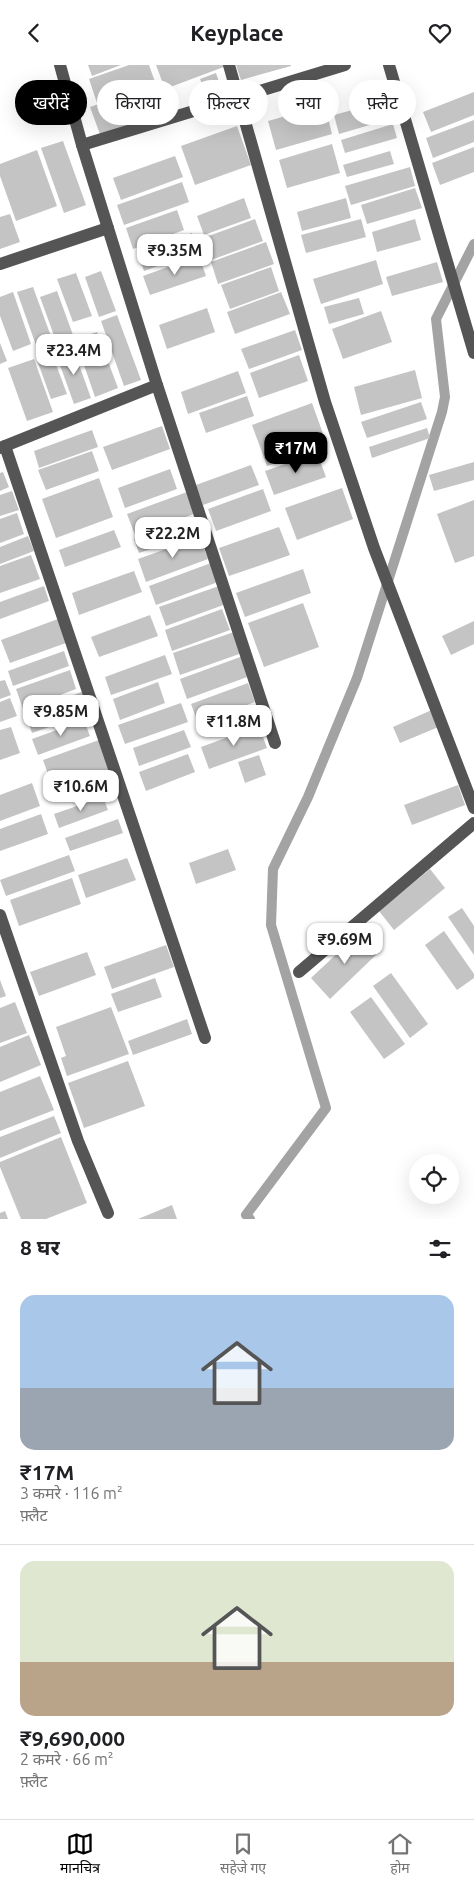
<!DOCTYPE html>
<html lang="hi">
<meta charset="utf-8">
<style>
:root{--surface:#fff;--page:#f2f2f2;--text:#202124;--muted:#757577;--line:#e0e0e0;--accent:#000}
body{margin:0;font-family:Ubuntu,"Noto Sans Devanagari",sans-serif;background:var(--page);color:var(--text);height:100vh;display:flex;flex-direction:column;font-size:19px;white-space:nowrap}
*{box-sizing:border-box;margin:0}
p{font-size:16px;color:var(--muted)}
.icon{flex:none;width:28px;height:28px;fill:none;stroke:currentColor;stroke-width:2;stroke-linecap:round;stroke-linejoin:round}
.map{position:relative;height:1154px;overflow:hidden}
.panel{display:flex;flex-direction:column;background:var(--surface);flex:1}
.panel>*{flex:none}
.banner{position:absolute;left:15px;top:15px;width:445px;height:45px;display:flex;gap:10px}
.tools{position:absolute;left:409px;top:1089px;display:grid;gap:10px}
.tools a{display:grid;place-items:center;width:50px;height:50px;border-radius:50%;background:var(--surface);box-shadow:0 5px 20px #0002;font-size:25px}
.price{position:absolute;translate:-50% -42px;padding:0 11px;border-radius:10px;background:#fff;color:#222;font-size:16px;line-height:32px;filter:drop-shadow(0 1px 2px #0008)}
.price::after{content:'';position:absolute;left:50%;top:30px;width:15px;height:11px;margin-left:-8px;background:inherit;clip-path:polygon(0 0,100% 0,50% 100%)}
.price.on{background:var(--accent);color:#fff}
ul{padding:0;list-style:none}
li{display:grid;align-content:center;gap:10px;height:265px;padding:0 20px}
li+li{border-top:1px solid var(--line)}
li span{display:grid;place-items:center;height:155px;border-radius:15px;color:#555}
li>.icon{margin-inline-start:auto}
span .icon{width:90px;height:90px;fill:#fffc;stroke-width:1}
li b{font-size:21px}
h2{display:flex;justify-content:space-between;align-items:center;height:60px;padding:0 20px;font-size:21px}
.pill{padding:0 18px;border-radius:22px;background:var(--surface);box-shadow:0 5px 20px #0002;font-size:18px;line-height:45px}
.pill.on{background:var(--accent);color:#fff}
header{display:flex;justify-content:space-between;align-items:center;height:65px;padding:0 20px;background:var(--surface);font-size:22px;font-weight:700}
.menu{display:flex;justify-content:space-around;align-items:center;height:70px;border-top:1px solid var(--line);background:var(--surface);font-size:14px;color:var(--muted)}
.menu a{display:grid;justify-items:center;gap:2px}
.menu .on{color:var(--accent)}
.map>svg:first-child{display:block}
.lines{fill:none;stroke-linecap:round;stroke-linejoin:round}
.stream{stroke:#a3a3a3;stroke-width:10}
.building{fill:#c4c4c4}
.minor{stroke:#555;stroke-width:12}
</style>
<header><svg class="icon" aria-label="back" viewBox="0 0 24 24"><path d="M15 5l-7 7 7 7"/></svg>Keyplace<svg class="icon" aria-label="heart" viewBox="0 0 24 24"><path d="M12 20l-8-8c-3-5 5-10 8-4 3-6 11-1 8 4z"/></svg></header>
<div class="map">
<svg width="474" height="1154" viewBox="0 0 474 1154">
<rect width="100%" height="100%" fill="#fff"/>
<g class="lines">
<path class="stream" d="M 250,1154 L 246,1150 L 326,1043 L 271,860 L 273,804 L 308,732 L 357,613 L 442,347 L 445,332 L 436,254 L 474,179"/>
</g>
<g class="building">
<path d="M 88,0 L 121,0 L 92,11 Z"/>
<path d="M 129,0 L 149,0 L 155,17 L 97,38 L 89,14 Z"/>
<path d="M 156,0 L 229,0 L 165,24 Z"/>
<path d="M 236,0 L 291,0 L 291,1 L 241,15 Z"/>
<path d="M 216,8 L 222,26 L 207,31 L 200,14 Z"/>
<path d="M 147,22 L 158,51 L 101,72 L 90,42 Z"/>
<path d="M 474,27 L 474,50 L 431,67 L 423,47 Z"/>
<path d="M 385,36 L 390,54 L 339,69 L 334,50 Z"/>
<path d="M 325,40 L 332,69 L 276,85 L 268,56 Z"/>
<path d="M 474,55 L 474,77 L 433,93 L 426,73 Z"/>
<path d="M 393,59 L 397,73 L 345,88 L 341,75 Z"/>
<path d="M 237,61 L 251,100 L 195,120 L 181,81 Z"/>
<path d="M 63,76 L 86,140 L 64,148 L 41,83 Z"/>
<path d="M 332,79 L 340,108 L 287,123 L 279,95 Z"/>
<path d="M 474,82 L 474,107 L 440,120 L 432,98 Z"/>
<path d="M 37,85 L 57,141 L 16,156 L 0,111 L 0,99 Z"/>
<path d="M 390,86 L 394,99 L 347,112 L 343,100 Z"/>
<path d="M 175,91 L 183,112 L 121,135 L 113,113 Z"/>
<path d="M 410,102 L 415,121 L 351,140 L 345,121 Z"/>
<path d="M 182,117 L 189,137 L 124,160 L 117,140 Z"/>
<path d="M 415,123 L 422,143 L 367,159 L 361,140 Z"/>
<path d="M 244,133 L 251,153 L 204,170 L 197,151 Z"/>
<path d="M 346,133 L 351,153 L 302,166 L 297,147 Z"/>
<path d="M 177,145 L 184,165 L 133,184 L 126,163 Z"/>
<path d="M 10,149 L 20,177 L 0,184 L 0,152 Z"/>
<path d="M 255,154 L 263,176 L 211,195 L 203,173 Z"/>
<path d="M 361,154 L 366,172 L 306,188 L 301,170 Z"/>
<path d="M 415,154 L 421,175 L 377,187 L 372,167 Z"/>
<path d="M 192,168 L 199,186 L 144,206 L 137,187 Z"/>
<path d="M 266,177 L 274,199 L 218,219 L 211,197 Z"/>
<path d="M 199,191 L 206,211 L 150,230 L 143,211 Z"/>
<path d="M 376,195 L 383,219 L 321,239 L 313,214 Z"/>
<path d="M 437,197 L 443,217 L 392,231 L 386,212 Z"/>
<path d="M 271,202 L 279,226 L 230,244 L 221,220 Z"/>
<path d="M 101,206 L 116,246 L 99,252 L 85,212 Z"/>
<path d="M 76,208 L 92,251 L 73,257 L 57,214 Z"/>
<path d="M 33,222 L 53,277 L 37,283 L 17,227 Z"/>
<path d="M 57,226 L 73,270 L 56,276 L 40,232 Z"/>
<path d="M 13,227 L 31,279 L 13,286 L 0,251 L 0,232 Z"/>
<path d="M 281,227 L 290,249 L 235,269 L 227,247 Z"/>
<path d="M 359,233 L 364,249 L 329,259 L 324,242 Z"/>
<path d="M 207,243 L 215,267 L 167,284 L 159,260 Z"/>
<path d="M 381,246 L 392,277 L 343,294 L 332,264 Z"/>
<path d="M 117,250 L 141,315 L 124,321 L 101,256 Z"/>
<path d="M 295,265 L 302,285 L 249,304 L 241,284 Z"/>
<path d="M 97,267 L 118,323 L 95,332 L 75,274 Z"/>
<path d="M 0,278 L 7,296 L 0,299 Z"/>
<path d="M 73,283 L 91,333 L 74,339 L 56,289 Z"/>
<path d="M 51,286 L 67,329 L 51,334 L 36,292 Z"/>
<path d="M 299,290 L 308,316 L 259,333 L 250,308 Z"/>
<path d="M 34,294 L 53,347 L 27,356 L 8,303 Z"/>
<path d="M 415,305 L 422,333 L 361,350 L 354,322 Z"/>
<path d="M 238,306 L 246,328 L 188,349 L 181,327 Z"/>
<path d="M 247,331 L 254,351 L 206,368 L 199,348 Z"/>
<path d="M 421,337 L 427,354 L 367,373 L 361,357 Z"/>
<path d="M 312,338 L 327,380 L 267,401 L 252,360 Z"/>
<path d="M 162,361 L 170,384 L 112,405 L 103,382 Z"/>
<path d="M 427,363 L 430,373 L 372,393 L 369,382 Z"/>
<path d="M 92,365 L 98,382 L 39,403 L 34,386 Z"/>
<path d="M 92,386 L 99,406 L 46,425 L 38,405 Z"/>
<path d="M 317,388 L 326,412 L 274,430 L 265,406 Z"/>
<path d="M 474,397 L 474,415 L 434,426 L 429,410 Z"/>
<path d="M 251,400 L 259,420 L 203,440 L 196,420 Z"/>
<path d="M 170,404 L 177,424 L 125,443 L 118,423 Z"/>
<path d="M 3,407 L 9,422 L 0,426 L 0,408 Z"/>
<path d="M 99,413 L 113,452 L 56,473 L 42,434 Z"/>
<path d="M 342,423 L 353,454 L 297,475 L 285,443 Z"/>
<path d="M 263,424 L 271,446 L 216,466 L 208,444 Z"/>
<path d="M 12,426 L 19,445 L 0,451 L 0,430 Z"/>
<path d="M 187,427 L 194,449 L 135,470 L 127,449 Z"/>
<path d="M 474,435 L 474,491 L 455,498 L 437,449 Z"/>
<path d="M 17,448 L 24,469 L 0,478 L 0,454 Z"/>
<path d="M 191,454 L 196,468 L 139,488 L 134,474 Z"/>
<path d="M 279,462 L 290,490 L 229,511 L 219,483 Z"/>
<path d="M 114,465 L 121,482 L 65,502 L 59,485 Z"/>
<path d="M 28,471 L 34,486 L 0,499 L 0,482 Z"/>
<path d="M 200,472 L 208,494 L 146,517 L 138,494 Z"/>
<path d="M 31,490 L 40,514 L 0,528 L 0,501 Z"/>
<path d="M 211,498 L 218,517 L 156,540 L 149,521 Z"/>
<path d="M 303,504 L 311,528 L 245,552 L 236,528 Z"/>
<path d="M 134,506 L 142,527 L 79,550 L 72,528 Z"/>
<path d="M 44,521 L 49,536 L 0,554 L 0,537 Z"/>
<path d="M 219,521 L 226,539 L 166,561 L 159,542 Z"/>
<path d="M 303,538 L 319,582 L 264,602 L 248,558 Z"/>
<path d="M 222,544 L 230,565 L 172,586 L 165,565 Z"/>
<path d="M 150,550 L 158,571 L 99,592 L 91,572 Z"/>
<path d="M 58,554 L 66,578 L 10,598 L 1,575 Z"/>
<path d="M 474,556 L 474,579 L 451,590 L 442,571 Z"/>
<path d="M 234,567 L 242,588 L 180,610 L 173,588 Z"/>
<path d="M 64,586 L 69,601 L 13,621 L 8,606 Z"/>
<path d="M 165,590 L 172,609 L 111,630 L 105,612 Z"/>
<path d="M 243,591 L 250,611 L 187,634 L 180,614 Z"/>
<path d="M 70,605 L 76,624 L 23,644 L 16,624 Z"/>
<path d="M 5,615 L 11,630 L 0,634 L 0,616 Z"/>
<path d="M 158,617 L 165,638 L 120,655 L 113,634 Z"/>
<path d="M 248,618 L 255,637 L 198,658 L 191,639 Z"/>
<path d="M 84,626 L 92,647 L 32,668 L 25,648 Z"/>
<path d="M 10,633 L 17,651 L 0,657 L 0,637 Z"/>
<path d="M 181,638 L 188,657 L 125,679 L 118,660 Z"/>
<path d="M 434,644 L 441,661 L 400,678 L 393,662 Z"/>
<path d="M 84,655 L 90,671 L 38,690 L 32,674 Z"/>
<path d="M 259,661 L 267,683 L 209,704 L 201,682 Z"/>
<path d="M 11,662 L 20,688 L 0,695 L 0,665 Z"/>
<path d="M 184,665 L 191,682 L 139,701 L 133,683 Z"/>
<path d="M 99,675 L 114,716 L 58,737 L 43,695 Z"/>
<path d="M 188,689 L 195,707 L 146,726 L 139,707 Z"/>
<path d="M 259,690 L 266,710 L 245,718 L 238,697 Z"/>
<path d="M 32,718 L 40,741 L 0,756 L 0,730 Z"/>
<path d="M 458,720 L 465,740 L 412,760 L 404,740 Z"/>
<path d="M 103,732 L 108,745 L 59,763 L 54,749 Z"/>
<path d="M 41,749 L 48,769 L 0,786 L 0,764 Z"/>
<path d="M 118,754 L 123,768 L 70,786 L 65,773 Z"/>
<path d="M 228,784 L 236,805 L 196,819 L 189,798 Z"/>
<path d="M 69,790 L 75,806 L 6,831 L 0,815 Z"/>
<path d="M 127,793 L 136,815 L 86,833 L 78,810 Z"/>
<path d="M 430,804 L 445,823 L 394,865 L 379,846 Z"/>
<path d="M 72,813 L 81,839 L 19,861 L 10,835 Z"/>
<path d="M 462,843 L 474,861 L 474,890 L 448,852 Z"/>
<path d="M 444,866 L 474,909 L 474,913 L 457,925 L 425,880 Z"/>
<path d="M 360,867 L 379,887 L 330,934 L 311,913 Z"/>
<path d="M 166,880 L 174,902 L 112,924 L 104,902 Z"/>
<path d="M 87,887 L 96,910 L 39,931 L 30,907 Z"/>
<path d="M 391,908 L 428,959 L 410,973 L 373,921 Z"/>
<path d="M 155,913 L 162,932 L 118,947 L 111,929 Z"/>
<path d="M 0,915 L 6,931 L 0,933 Z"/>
<path d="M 371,932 L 405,979 L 384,994 L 350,947 Z"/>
<path d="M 15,937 L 27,968 L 0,978 L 0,943 Z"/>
<path d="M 111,942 L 129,989 L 67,1011 L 61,993 L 66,991 L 56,962 Z"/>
<path d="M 187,954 L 192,969 L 133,990 L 128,976 Z"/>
<path d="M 29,970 L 41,1000 L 0,1017 L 0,982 Z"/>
<path d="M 128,996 L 145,1041 L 84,1063 L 68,1018 Z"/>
<path d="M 40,1011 L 54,1045 L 0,1066 L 0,1027 Z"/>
<path d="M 54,1051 L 61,1068 L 0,1093 L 0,1072 Z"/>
<path d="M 61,1072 L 87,1138 L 46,1154 L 21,1154 L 0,1102 L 0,1097 Z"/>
<path d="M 172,1140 L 177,1154 L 138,1154 Z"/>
<path d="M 5,1146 L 8,1154 L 0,1154 L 0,1148 Z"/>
</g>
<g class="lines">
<g class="minor">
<path d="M 229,0 L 325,337 L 374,483 L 474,743"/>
<path d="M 389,0 L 474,288"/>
<path d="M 82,80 L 345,0"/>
<path d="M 0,199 L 108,163"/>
<path d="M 157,320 L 275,678"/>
<path d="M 5,381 L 205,973"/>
<path d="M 0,383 L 157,320 L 82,80 L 60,0"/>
<path d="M 0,850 L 78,1076 L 108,1148"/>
<path d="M 299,907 L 474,758"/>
</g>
</g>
</svg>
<div class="tools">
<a><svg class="icon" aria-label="locate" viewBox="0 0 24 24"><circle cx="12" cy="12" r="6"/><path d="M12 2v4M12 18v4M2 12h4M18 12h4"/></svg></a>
</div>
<b class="price" style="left:175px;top:211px">₹9.35M</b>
<b class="price" style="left:74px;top:311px">₹23.4M</b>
<b class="price on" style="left:296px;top:409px">₹17M</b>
<b class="price" style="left:173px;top:494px">₹22.2M</b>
<b class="price" style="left:61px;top:672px">₹9.85M</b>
<b class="price" style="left:234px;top:682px">₹11.8M</b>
<b class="price" style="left:81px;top:747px">₹10.6M</b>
<b class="price" style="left:345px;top:900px">₹9.69M</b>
<div class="banner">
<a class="pill on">खरीदें</a>
<a class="pill">किराया</a>
<a class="pill">फ़िल्टर</a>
<a class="pill">नया</a>
<a class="pill">फ़्लैट</a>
</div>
</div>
<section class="panel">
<h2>8 घर<svg class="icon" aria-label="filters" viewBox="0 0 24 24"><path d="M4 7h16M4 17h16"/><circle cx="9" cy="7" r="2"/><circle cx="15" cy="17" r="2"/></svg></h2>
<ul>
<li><span style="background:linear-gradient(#a9c7e8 60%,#9aa5b1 0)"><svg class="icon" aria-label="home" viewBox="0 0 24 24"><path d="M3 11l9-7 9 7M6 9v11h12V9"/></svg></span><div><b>₹17M</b><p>3 कमरे · 116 m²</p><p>फ़्लैट</p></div></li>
<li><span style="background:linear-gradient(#dfe7d0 65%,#b9a48a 0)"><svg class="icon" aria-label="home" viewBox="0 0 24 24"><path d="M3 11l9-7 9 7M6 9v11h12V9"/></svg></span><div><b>₹9,690,000</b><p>2 कमरे · 66 m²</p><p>फ़्लैट</p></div></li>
</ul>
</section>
<nav class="menu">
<a class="on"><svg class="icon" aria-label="map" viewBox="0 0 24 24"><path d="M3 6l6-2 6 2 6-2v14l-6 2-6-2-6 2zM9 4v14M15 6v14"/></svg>मानचित्र</a>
<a><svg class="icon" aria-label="saved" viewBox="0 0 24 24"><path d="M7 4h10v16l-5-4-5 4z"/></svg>सहेजे गए</a>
<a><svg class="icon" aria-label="home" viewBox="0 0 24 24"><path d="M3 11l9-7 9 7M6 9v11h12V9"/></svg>होम</a>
</nav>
